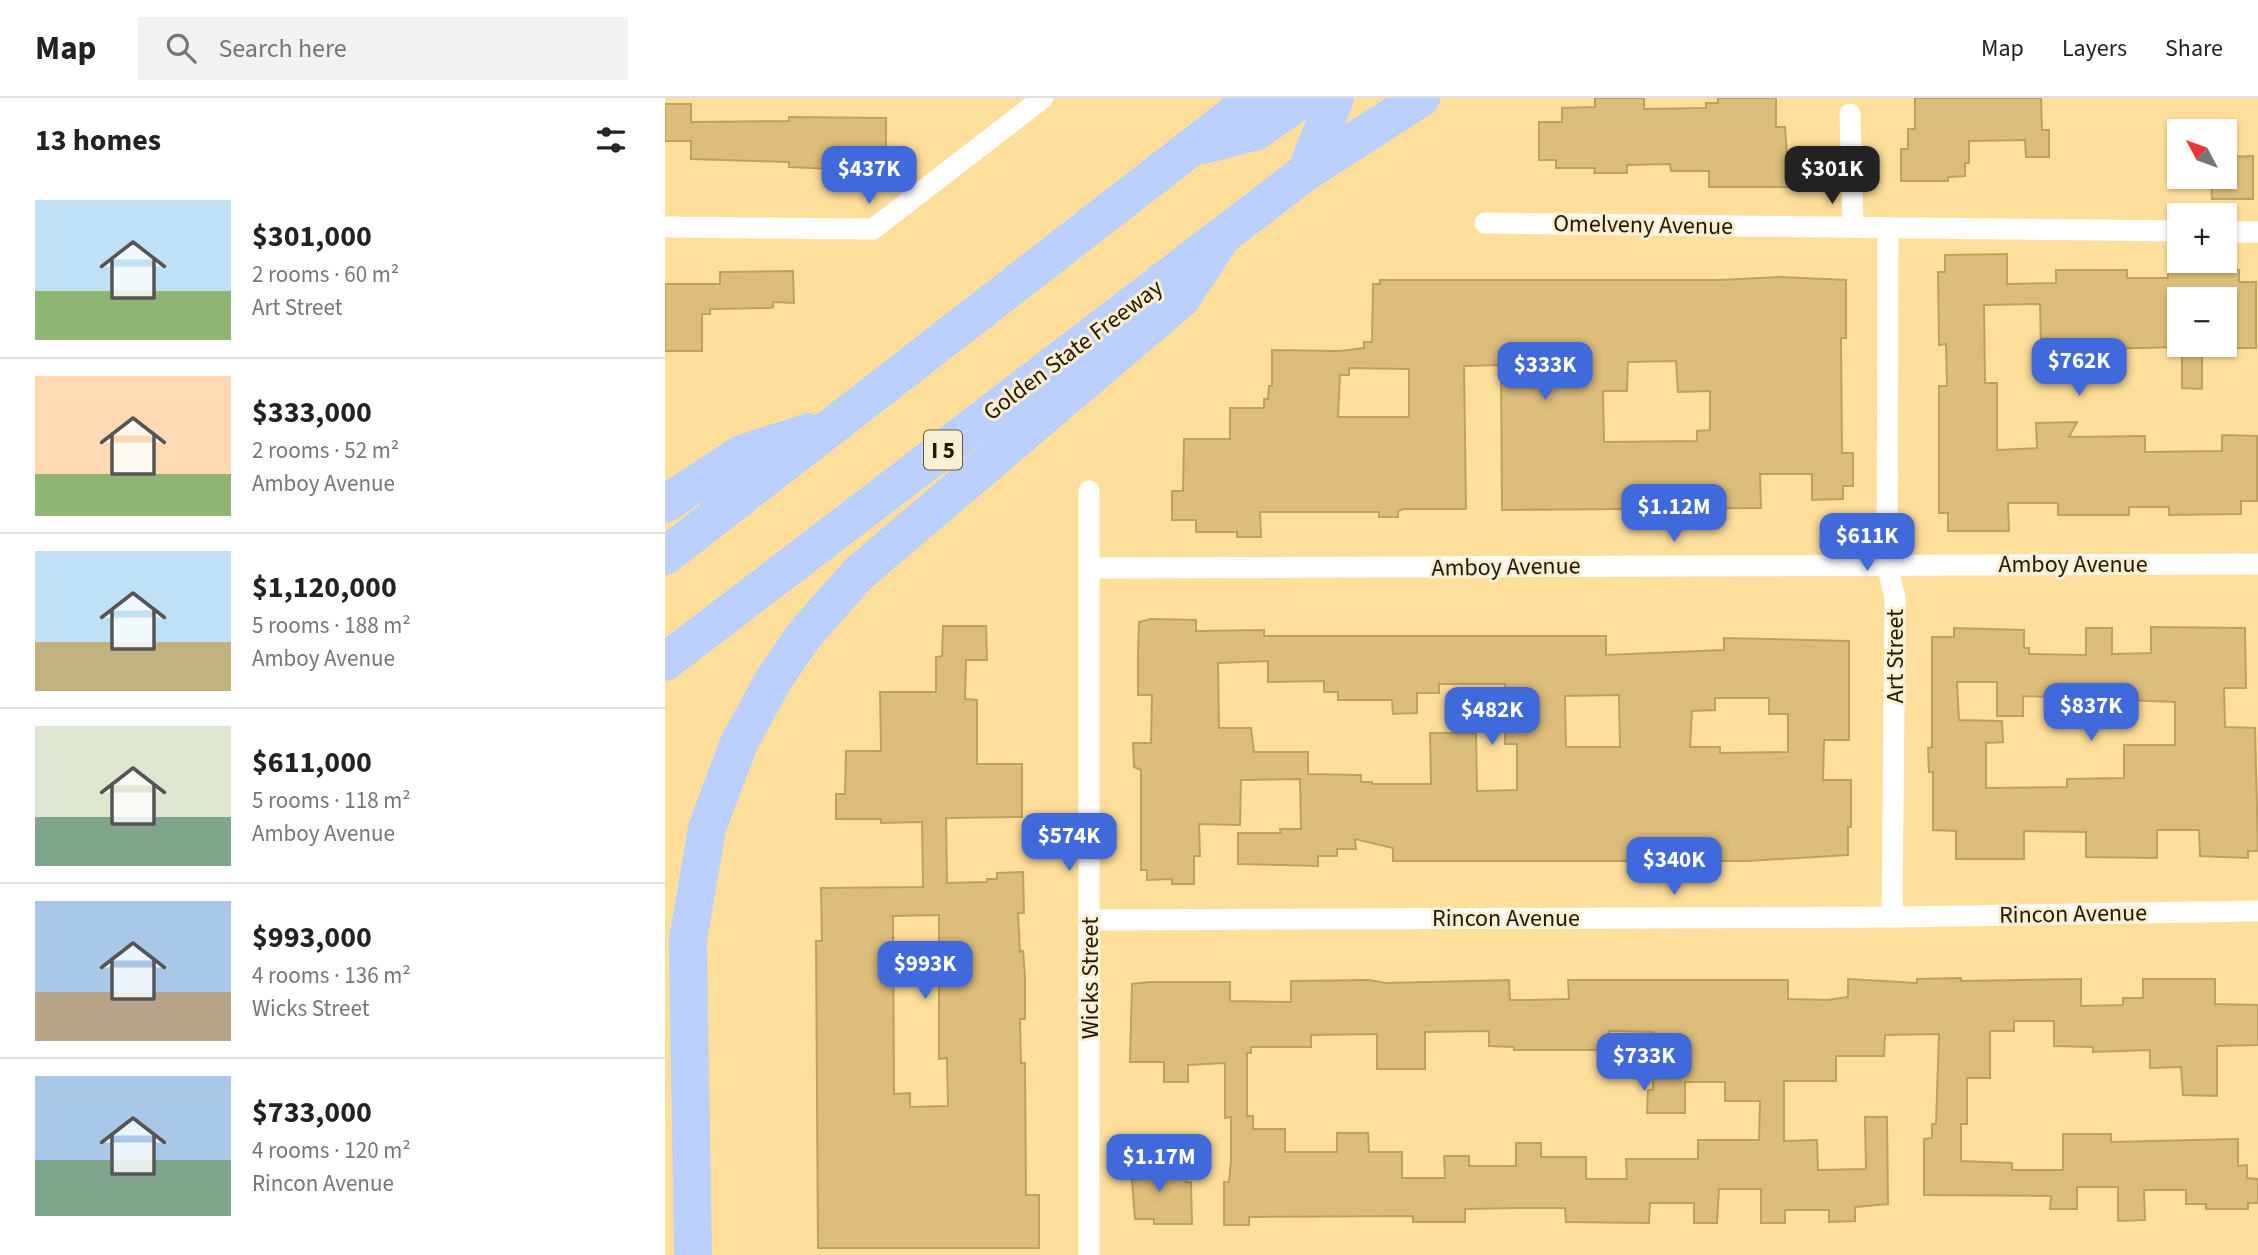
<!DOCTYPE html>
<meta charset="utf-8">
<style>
:root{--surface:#fff;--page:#f2f2f2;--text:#222;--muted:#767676;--line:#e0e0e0;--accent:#406adb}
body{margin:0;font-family:"Source Sans 3",sans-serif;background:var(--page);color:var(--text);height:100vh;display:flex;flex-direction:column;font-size:26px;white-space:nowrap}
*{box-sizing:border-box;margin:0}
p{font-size:23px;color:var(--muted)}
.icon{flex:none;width:38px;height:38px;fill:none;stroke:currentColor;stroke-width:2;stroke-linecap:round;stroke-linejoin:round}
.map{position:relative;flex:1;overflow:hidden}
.details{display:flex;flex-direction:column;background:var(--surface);width:665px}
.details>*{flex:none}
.needle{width:46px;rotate:311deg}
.fabs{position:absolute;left:1502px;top:21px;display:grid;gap:14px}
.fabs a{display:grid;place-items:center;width:70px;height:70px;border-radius:0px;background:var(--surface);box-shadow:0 2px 5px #0004;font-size:35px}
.price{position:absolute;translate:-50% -60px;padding:0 16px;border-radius:14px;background:var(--accent);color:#fff;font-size:23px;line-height:46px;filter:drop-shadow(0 2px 4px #0008)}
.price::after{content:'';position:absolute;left:50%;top:42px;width:21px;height:16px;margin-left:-10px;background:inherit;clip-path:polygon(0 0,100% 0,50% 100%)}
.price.active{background:#222;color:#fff}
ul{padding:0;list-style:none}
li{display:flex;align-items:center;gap:21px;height:175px;padding:0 35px}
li+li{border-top:2px solid var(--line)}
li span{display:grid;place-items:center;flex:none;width:196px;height:140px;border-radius:0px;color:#555}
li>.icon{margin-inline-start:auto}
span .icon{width:84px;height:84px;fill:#fffc;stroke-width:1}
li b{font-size:30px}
h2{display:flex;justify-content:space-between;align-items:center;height:84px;padding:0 35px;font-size:30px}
header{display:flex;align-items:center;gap:42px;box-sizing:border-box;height:98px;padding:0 35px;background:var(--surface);border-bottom:2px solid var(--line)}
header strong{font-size:33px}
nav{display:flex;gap:38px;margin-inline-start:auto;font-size:24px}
.search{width:490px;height:63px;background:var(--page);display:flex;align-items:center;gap:18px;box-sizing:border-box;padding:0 24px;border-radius:0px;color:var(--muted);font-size:26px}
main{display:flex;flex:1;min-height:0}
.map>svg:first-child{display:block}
.building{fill:#dcbd7b;stroke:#bfa15f;stroke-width:2;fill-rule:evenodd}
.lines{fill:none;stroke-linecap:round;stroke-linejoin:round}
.minor{stroke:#fff;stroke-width:21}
.motorway{stroke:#bbd0fd;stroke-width:38}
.labels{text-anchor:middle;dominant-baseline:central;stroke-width:6;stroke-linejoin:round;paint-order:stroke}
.shield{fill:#faeed4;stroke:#645940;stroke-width:2}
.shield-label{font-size:23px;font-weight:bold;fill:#241900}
.street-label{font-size:24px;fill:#241900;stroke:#faeed4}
</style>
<header>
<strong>Map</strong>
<div class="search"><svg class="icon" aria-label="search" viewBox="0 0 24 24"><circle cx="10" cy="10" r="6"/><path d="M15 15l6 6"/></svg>Search here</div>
<nav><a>Map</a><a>Layers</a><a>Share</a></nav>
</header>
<main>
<section class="details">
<h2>13 homes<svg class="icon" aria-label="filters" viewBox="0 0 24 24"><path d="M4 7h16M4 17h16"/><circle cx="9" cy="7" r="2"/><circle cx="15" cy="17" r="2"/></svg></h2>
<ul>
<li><span style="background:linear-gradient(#bfe0f5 65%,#8fb573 0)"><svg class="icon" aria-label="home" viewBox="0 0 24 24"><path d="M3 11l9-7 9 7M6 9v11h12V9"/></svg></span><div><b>$301,000</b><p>2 rooms · 60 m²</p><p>Art Street</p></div></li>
<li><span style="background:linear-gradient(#ffd9b3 70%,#8fb573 0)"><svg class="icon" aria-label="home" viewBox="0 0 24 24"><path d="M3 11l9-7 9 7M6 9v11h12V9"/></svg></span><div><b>$333,000</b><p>2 rooms · 52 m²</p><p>Amboy Avenue</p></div></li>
<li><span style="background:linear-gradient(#bfe0f5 65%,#c2b280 0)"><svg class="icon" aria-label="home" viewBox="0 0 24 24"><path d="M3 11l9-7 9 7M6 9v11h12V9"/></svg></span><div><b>$1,120,000</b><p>5 rooms · 188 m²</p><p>Amboy Avenue</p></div></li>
<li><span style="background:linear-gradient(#dfe7d0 65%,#7fa58c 0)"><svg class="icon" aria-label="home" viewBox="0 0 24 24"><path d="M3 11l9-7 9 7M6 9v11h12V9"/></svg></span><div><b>$611,000</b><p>5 rooms · 118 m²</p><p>Amboy Avenue</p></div></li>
<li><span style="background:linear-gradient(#a9c7e8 65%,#b9a48a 0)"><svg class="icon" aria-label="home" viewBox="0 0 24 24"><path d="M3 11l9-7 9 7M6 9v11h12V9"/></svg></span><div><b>$993,000</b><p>4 rooms · 136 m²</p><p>Wicks Street</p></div></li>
<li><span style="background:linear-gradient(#a9c7e8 60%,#7fa58c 0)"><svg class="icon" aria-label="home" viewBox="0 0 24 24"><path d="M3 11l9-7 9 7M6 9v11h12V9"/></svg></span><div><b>$733,000</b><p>4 rooms · 120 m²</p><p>Rincon Avenue</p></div></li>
</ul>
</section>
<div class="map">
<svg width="1593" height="1157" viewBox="0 0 1593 1157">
<rect width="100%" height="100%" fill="#fede9b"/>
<g class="building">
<path d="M 930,0 L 979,0 L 979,11 L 1041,10 L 1041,5 L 1053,5 L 1053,0 L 1111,0 L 1111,29 L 1120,29 L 1122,58 L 1130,58 L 1130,89 L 1044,89 L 1044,73 L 1006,73 L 1005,66 L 962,67 L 962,75 L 929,75 L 930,70 L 891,70 L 891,62 L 874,62 L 874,24 L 897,24 L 897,10 L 930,9 Z"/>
<path d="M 1250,0 L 1376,0 L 1377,32 L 1384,32 L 1384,59 L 1361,59 L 1360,42 L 1304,43 L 1304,65 L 1300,65 L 1300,78 L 1283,79 L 1283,83 L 1236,83 L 1236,51 L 1243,51 L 1243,31 L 1250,31 Z"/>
<path d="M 0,6 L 26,6 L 26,24 L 124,23 L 124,19 L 221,20 L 221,49 L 212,49 L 212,73 L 124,69 L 124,64 L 26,61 L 26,43 L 0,43 Z"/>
<path d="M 1588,58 L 1588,101 L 1547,101 L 1546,79 L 1559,79 L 1559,59 Z"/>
<path d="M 1342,156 L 1342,186 L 1391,185 L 1391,172 L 1462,172 L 1462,180 L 1503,180 L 1503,172 L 1574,172 L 1574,184 L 1591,184 L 1591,250 L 1559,250 L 1559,201 L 1514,201 L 1514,249 L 1434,251 L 1376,250 L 1375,206 L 1319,207 L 1320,285 L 1332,285 L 1332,352 L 1372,350 L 1371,325 L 1412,324 L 1404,339 L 1480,338 L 1480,354 L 1557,353 L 1557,337 L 1592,338 L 1592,403 L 1576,403 L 1576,416 L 1504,417 L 1504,409 L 1464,409 L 1464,417 L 1393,417 L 1393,405 L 1343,405 L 1344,433 L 1283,433 L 1283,415 L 1274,415 L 1274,288 L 1282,288 L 1281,246 L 1274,247 L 1273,174 L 1280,174 L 1280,157 Z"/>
<path d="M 128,173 L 129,205 L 108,204 L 108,209 L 105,210 L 45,211 L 45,216 L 37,216 L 37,253 L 0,253 L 0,186 L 55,186 L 55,174 Z"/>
<path d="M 1115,179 L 1181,182 L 1181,240 L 1176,240 L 1177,355 L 1188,355 L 1188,388 L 1178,388 L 1178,401 L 1147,402 L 1147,376 L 1095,376 L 1096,410 L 837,412 L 836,267 L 799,268 L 801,411 L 738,411 L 733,413 L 733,419 L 714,419 L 714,414 L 595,414 L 596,439 L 572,439 L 572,434 L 531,434 L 531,422 L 507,422 L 507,393 L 518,393 L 519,341 L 565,341 L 565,310 L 599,310 L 599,301 L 603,301 L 604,288 L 607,288 L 607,252 L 675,253 L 699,250 L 699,244 L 707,244 L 708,186 L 715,186 L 715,182 L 1055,182 ZM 1011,263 L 1013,294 L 1045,293 L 1045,332 L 1032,333 L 1032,343 L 939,344 L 938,293 L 962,293 L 963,264 ZM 684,270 L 744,271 L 744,319 L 673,319 L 675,277 L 684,277 Z"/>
<path d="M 1517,247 L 1537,247 L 1537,291 L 1517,290 Z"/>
<path d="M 486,521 L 531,522 L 531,533 L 599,532 L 599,538 L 941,538 L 941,557 L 1059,552 L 1059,540 L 1184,543 L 1184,642 L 1159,642 L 1158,682 L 1186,682 L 1186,729 L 1183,729 L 1183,757 L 1082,763 L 728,763 L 728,750 L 690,741 L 691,751 L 672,751 L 672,758 L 653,758 L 653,768 L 573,766 L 573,735 L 616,735 L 615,731 L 636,731 L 635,681 L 576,682 L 575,727 L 534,726 L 535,758 L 529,758 L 529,786 L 507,786 L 507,781 L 482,782 L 482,772 L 476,772 L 476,672 L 469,669 L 468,645 L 486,645 L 487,597 L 473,597 L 473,554 L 474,524 ZM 603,563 L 603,584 L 659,583 L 659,594 L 673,594 L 673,602 L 727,602 L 728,616 L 752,615 L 752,595 L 774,595 L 774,586 L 840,586 L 840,646 L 852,646 L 852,692 L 812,693 L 811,635 L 765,635 L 766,686 L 707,686 L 707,684 L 696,684 L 696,677 L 643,676 L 643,654 L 589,654 L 586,630 L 554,630 L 553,565 ZM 954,597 L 955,649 L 901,649 L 900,598 ZM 1050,600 L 1104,600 L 1104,616 L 1123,616 L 1123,654 L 1055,655 L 1055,649 L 1025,649 L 1027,613 L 1050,612 Z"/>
<path d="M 278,528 L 321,528 L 322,562 L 301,562 L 300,601 L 312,602 L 312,666 L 357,666 L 357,719 L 281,720 L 282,785 L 322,784 L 322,781 L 332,781 L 332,775 L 358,774 L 359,815 L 353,815 L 355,854 L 358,853 L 360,878 L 360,921 L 355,921 L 356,965 L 360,965 L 361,1097 L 374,1097 L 374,1150 L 153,1150 L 151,843 L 157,843 L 156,790 L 258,789 L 257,724 L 216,725 L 216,721 L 171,721 L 171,696 L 180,696 L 181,653 L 216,653 L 215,594 L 271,594 L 271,559 L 277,558 ZM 274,817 L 274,961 L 282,960 L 283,1008 L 245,1009 L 245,995 L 229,996 L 228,818 Z"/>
<path d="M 1486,529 L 1580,530 L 1581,590 L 1559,590 L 1560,629 L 1590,630 L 1593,753 L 1583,753 L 1583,760 L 1535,758 L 1534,732 L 1492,732 L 1492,760 L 1421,759 L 1421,734 L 1359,733 L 1359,761 L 1291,761 L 1291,733 L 1268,732 L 1268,674 L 1264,674 L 1263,650 L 1267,649 L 1267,539 L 1289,539 L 1289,530 L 1359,532 L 1359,550 L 1364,550 L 1364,556 L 1421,557 L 1421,530 L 1447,530 L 1447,556 L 1486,555 ZM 1292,584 L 1332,584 L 1332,618 L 1358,618 L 1358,598 L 1510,604 L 1510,647 L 1459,647 L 1459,680 L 1402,681 L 1402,689 L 1321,690 L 1321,645 L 1338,644 L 1337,623 L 1294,622 Z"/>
<path d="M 1296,880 L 1296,883 L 1416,881 L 1416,908 L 1458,907 L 1458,900 L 1478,900 L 1478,881 L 1550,881 L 1550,906 L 1593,907 L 1593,947 L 1552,948 L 1552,998 L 1518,997 L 1516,969 L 1485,970 L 1485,952 L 1428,954 L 1428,949 L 1389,948 L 1389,923 L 1349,923 L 1349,933 L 1325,933 L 1325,980 L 1302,980 L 1302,1026 L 1296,1026 L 1296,1063 L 1347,1065 L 1347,1072 L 1398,1072 L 1398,1036 L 1446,1036 L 1446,1044 L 1573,1041 L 1573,1068 L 1582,1067 L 1582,1080 L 1593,1081 L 1593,1105 L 1583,1105 L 1583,1111 L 1541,1111 L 1541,1106 L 1521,1106 L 1521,1092 L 1479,1092 L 1480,1122 L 1453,1123 L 1453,1089 L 1412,1089 L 1412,1111 L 1385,1111 L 1386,1098 L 1259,1097 L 1259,1041 L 1267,1040 L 1267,1026 L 1271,1026 L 1274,936 L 1220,937 L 1219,958 L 1171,958 L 1171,983 L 1119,983 L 1119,1043 L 1152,1042 L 1153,1072 L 1201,1071 L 1200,1019 L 1222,1019 L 1223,1106 L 1190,1109 L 1190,1123 L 1164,1124 L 1164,1112 L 1120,1112 L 1120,1125 L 1096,1125 L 1096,1091 L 1054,1091 L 1052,1125 L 1029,1125 L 1029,1105 L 985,1105 L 984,1125 L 901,1124 L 900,1110 L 852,1110 L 800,1111 L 800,1124 L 748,1124 L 748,1118 L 584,1119 L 584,1127 L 559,1127 L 559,1084 L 564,1084 L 566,1062 L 566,1019 L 560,1020 L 560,965 L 523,967 L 523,984 L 499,984 L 499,964 L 465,964 L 467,886 L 485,884 L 565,884 L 565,903 L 626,904 L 626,883 L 704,882 L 721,885 L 844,882 L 845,902 L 864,902 L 904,901 L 903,882 L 1123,882 L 1123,901 L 1163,902 L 1183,899 L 1183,881 L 1252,885 L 1252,881 ZM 824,933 L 824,948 L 849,949 L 849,952 L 944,952 L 944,933 L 988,934 L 988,992 L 983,992 L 982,1015 L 1020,1015 L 1020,984 L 1060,984 L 1060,1003 L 1095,1003 L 1094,1042 L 1033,1042 L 1033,1061 L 961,1061 L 962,1081 L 921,1081 L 921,1059 L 876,1059 L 876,1045 L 851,1045 L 851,1068 L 804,1068 L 804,1058 L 779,1058 L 780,1080 L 737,1080 L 737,1054 L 704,1054 L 703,1035 L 672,1035 L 672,1054 L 620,1054 L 620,1031 L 588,1031 L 588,1018 L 582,1018 L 582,955 L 586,955 L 586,949 L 646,949 L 646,937 L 712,936 L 712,971 L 760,971 L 760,934 Z"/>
<path d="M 489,1056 L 489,1079 L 521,1079 L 521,1084 L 526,1084 L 527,1126 L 489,1126 L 489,1121 L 470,1121 L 465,1057 Z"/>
</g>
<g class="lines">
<g class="minor">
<path d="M 1185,16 L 1188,129"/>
<path d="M 820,125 L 1514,133"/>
<path d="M 0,129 L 208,131 L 378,0"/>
<path d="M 1223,130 L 1222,466 L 1230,500 L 1227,819"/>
<path d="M 1559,134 L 1593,134"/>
<path d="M 426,470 L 1593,466"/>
<path d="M 425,822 L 1227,819 L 1593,813"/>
<path d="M 424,1157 L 424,393"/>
</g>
<g class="motorway">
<path d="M 538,47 L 592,33 L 638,0"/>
<path d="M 641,74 L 670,0"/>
<path d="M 0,406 L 76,356 L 144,334"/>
<path d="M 0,458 L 590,0"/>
<path d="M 0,564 L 641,74 L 756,0"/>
<path d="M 28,1157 L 23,842 L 42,730 L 74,645 L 109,581 L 140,536 L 193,476 L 516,201 L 556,140"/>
</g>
</g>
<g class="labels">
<rect class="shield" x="259" y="332.5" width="38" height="39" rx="5"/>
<g class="shield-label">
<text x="278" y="352">I 5</text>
</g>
<g class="street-label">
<text transform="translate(978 127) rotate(1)">Omelveny Avenue</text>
<text transform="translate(408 252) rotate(-37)">Golden State Freeway</text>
<text x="1408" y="466">Amboy Avenue</text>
<text transform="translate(841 469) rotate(-1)">Amboy Avenue</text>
<text transform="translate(1230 558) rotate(-90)">Art Street</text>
<text transform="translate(1408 816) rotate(-1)">Rincon Avenue</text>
<text x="841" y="820">Rincon Avenue</text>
<text transform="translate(425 880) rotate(-90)">Wicks Street</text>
</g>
</g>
</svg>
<div class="fabs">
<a><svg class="needle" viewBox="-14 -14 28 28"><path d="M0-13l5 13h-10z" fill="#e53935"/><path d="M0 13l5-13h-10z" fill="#767676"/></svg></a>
<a>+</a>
<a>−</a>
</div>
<b class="price" style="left:204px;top:108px">$437K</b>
<b class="price active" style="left:1167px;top:108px">$301K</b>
<b class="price" style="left:1414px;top:300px">$762K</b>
<b class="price" style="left:880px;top:304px">$333K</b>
<b class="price" style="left:1009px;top:446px">$1.12M</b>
<b class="price" style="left:1202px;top:475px">$611K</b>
<b class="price" style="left:1426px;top:645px">$837K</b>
<b class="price" style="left:827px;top:649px">$482K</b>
<b class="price" style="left:404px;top:775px">$574K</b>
<b class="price" style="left:1009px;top:799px">$340K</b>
<b class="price" style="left:260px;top:903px">$993K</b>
<b class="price" style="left:979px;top:995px">$733K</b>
<b class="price" style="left:494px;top:1096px">$1.17M</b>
</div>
</main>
